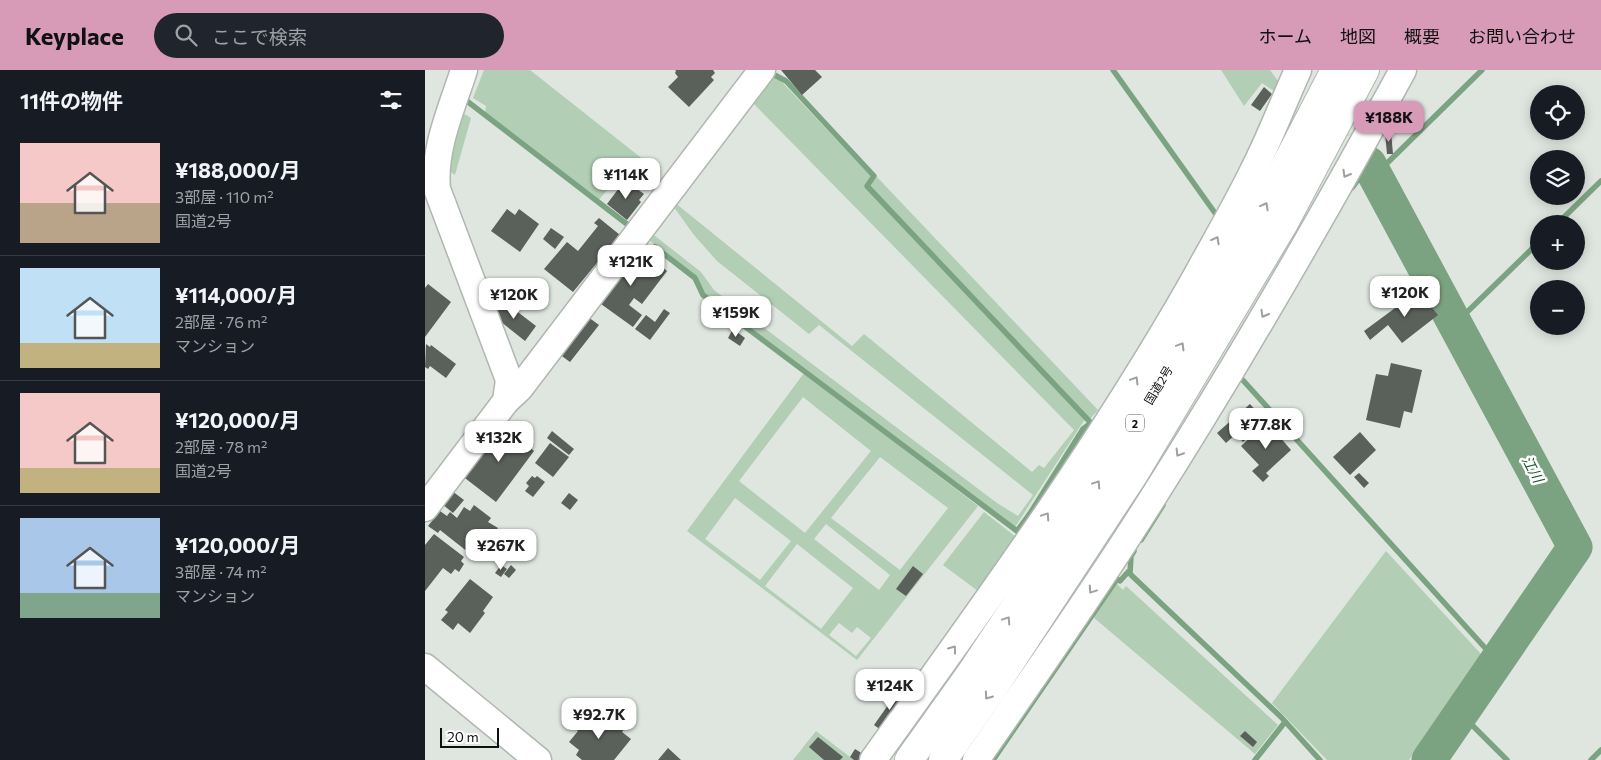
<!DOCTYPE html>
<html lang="ja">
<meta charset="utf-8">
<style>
:root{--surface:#171b24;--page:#20242c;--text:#f1f3f6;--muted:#9ea1a6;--line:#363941;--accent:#d79ab7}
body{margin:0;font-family:Commissioner,"Noto Sans JP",sans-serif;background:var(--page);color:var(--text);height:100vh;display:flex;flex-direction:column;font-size:19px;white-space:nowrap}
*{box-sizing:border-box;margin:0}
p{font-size:16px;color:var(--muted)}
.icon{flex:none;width:28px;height:28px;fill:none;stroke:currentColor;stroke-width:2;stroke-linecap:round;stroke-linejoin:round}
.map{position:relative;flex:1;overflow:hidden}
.details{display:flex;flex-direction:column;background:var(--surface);width:425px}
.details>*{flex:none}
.buttons{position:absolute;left:1105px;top:15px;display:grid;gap:10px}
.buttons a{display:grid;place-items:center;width:55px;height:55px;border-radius:50%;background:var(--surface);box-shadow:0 2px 12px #0003;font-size:25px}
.scale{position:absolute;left:15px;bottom:12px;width:59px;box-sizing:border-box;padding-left:5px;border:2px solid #0d100e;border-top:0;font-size:14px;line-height:18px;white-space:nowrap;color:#0d100e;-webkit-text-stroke:4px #fff;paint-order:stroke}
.price{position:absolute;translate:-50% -42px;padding:0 11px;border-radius:10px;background:#fff;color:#222;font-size:16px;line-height:32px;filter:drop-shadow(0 1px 2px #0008)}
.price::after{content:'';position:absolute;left:50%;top:30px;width:15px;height:11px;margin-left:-8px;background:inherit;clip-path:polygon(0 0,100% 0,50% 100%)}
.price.on{background:var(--accent);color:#111}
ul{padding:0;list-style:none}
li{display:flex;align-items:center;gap:15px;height:125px;padding:0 20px}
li+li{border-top:1px solid var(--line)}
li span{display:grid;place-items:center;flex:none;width:140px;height:100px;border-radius:0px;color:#555}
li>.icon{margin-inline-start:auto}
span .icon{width:60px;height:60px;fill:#fffc;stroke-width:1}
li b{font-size:21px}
h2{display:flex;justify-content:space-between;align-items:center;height:60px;padding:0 20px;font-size:21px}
header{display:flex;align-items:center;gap:30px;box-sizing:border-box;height:70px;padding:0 25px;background:var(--accent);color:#111}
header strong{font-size:24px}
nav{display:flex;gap:28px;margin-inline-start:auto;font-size:18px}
.search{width:350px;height:45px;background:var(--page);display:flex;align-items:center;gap:12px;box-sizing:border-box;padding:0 18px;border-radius:28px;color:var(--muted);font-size:19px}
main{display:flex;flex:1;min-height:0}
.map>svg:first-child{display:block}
.green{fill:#b2ceb5;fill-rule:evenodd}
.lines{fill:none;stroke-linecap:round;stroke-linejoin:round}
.stream{stroke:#7ca381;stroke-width:5.5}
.river{stroke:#7ca381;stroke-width:35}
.building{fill:#5a605a}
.minor-tunnel{stroke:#bfc6c0;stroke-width:26;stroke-dasharray:26 13;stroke-linecap:butt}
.minor-casing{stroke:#afb7b0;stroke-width:29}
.highway-casing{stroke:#afb7b0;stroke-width:30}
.minor{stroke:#fff;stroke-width:26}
.highway{stroke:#fff;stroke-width:28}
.oneway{stroke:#9e9f9f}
.labels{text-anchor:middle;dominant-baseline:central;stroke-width:5;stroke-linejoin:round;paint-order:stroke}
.shield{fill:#fff;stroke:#565856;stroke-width:1}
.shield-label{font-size:11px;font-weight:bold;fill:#0d100e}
.street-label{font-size:12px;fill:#0d100e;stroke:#fff}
.water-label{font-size:14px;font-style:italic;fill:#145225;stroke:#fff}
</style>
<header>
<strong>Keyplace</strong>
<div class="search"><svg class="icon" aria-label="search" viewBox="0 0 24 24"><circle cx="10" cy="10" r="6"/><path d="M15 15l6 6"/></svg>ここで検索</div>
<nav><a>ホーム</a><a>地図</a><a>概要</a><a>お問い合わせ</a></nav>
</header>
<main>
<section class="details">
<h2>11件の物件<svg class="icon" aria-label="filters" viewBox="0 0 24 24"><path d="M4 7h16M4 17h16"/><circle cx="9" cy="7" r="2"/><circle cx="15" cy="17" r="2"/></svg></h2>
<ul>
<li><span style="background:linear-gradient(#f6c9c9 60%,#b9a48a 0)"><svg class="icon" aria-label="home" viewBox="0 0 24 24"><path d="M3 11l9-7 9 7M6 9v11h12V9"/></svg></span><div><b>¥188,000/月</b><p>3部屋 · 110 m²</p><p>国道2号</p></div></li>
<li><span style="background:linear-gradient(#bfe0f5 75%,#c2b280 0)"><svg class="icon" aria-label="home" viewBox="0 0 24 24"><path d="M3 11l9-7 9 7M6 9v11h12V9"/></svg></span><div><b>¥114,000/月</b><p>2部屋 · 76 m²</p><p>マンション</p></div></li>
<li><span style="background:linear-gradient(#f6c9c9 75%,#c2b280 0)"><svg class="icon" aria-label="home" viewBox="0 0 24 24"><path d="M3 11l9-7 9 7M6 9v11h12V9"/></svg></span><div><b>¥120,000/月</b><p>2部屋 · 78 m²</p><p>国道2号</p></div></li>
<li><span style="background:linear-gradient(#a9c7e8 75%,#7fa58c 0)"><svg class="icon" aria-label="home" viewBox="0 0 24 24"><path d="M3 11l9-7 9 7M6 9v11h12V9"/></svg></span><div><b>¥120,000/月</b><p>3部屋 · 74 m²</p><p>マンション</p></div></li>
</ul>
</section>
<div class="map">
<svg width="1176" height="690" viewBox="0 0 1176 690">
<rect width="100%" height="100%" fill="#dee6df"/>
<g class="green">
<path d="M 59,0 L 105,0 L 229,98 L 220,110 L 198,101 L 173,131 L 60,43 L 61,36 L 48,28 Z"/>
<path d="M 796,0 L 845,0 L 856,15 L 852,23 L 837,13 L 819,36 Z"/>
<path d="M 343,4 L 355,10 L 446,106 L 439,116 L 660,349 L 590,457 L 280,223 L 271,207 L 224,170 L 222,162 ZM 326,31 L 649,360 L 619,398 L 614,395 L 607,402 L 439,264 L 427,276 L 249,132 ZM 246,133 L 269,165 L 292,191 L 384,264 L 394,255 L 608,425 L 593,446 L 572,433 L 289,220 L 276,202 L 225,162 Z"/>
<path d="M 31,39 L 46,48 L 30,105 L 17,96 Z"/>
<path d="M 452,107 L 673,340 L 665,349 L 445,116 Z"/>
<path d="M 379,303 L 553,436 L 432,590 L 262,461 ZM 378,327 L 446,381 L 380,463 L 314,411 ZM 455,387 L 523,438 L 475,500 L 406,448 ZM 310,428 L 366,471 L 335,510 L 280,469 ZM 401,454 L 465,505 L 454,520 L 389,469 ZM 372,474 L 428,518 L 396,559 L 340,516 ZM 414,553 L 427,563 L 432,557 L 446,568 L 431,586 L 404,565 Z"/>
<path d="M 559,442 L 591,467 L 553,521 L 518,495 Z"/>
<path d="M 961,481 L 1056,584 L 984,690 L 902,690 L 847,633 Z"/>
<path d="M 691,513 L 698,520 L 701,516 L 853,655 L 830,684 L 668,547 Z"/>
<path d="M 391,661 L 429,690 L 368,690 Z"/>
</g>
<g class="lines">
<g class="stream">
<path d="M 688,0 L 790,143"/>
<path d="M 344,2 L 361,11 L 449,106 L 442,116 L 666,353 L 658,359 L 604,445"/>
<path d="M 38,28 L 207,158"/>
<path d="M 950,105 L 1057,0"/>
<path d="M 927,118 L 932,111 L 946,96"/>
<path d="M 1132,154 L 1176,111"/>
<path d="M 230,177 L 270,208 L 278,225 L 592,461 L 604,445 L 606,446"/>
<path d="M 1039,245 L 1114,172"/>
<path d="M 1030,254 L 1033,251"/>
<path d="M 815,307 L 1071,590"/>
<path d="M 716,470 L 738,435"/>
<path d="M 705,503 L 706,486 L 709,481"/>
<path d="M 689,507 L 695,511 L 703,502 L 856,647 L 895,690"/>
<path d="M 1035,643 L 1082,690"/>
<path d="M 568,690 L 692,509"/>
<path d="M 830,690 L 860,652"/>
<path d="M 1166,690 L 1176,680"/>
</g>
<path class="river" d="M 944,94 L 1150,477 L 1004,690"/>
</g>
<g class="building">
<path d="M 250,0 L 288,0 L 290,3 L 286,7 L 289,10 L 264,37 L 243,17 L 253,7 L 250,3 L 251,1 Z"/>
<path d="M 356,0 L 390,0 L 397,7 L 377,25 Z"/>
<path d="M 839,17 L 847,24 L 835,41 L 826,35 Z"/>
<path d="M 966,62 L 968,84 L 962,84 L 960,63 Z"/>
<path d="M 200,110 L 219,124 L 214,130 L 216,132 L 202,150 L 182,134 Z"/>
<path d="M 82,139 L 90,145 L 94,139 L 114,154 L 95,182 L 66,161 Z"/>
<path d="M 174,148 L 195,165 L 148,222 L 119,199 L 142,172 L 153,181 L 173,156 L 169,153 Z"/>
<path d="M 126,158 L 139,167 L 130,179 L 118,169 Z"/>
<path d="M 207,183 L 214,188 L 218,183 L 242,201 L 217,234 L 209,228 L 204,235 L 217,245 L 208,257 L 169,229 Z"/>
<path d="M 3,214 L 26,232 L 0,267 L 0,218 Z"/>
<path d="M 993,221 L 1013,245 L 977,273 L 963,255 L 945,270 L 939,261 Z"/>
<path d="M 77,230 L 111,256 L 100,271 L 66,244 Z"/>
<path d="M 239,239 L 245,243 L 225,270 L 210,259 L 221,245 L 230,252 Z"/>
<path d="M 159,244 L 174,255 L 145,292 L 130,281 Z"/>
<path d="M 308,259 L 320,268 L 315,276 L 303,268 Z"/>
<path d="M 1,274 L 5,277 L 6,275 L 31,294 L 21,308 L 5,296 L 3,299 L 0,297 Z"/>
<path d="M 966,293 L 997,300 L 987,343 L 979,341 L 975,358 L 941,350 L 951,304 L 963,306 Z"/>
<path d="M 825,334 L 840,351 L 818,372 L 807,360 L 810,365 L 801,373 L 792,363 Z"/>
<path d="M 842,352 L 866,380 L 841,403 L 844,406 L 838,412 L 827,401 L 834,395 L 816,376 Z"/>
<path d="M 86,359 L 94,365 L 97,360 L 108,368 L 102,375 L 109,381 L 71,432 L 36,405 L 69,362 L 78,369 Z"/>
<path d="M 127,361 L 149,379 L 144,385 L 122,368 Z"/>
<path d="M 935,362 L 951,380 L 925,405 L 908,387 Z"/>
<path d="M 125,373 L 144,387 L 128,407 L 110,393 Z"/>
<path d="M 934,403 L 944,413 L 939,418 L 929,407 Z"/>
<path d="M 107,406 L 110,408 L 112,406 L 120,412 L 108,427 L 100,421 L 104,416 L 101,413 Z"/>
<path d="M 27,421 L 39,430 L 28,443 L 17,434 Z"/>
<path d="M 144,423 L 153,430 L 145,440 L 136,433 Z"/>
<path d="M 49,435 L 66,448 L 63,452 L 73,458 L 62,473 L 60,471 L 48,486 L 15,460 L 13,463 L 3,456 L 15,441 L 22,446 L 25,442 L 32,448 L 39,437 L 45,441 Z"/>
<path d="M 9,464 L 39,487 L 36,491 L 39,494 L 34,502 L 30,499 L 26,504 L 18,498 L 0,521 L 0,475 Z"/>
<path d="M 76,495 L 82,499 L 76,507 L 70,503 Z"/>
<path d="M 86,495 L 91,500 L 84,508 L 79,504 Z"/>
<path d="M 488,496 L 498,504 L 481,526 L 471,519 Z"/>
<path d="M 45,509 L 68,527 L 58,541 L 60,543 L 45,563 L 33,553 L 28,560 L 16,550 L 23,542 L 20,540 Z"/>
<path d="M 473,621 L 480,627 L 456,660 L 449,655 Z"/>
<path d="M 152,648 L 159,653 L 162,649 L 164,651 L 166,649 L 174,656 L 181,648 L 183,650 L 185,648 L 199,659 L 197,662 L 206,669 L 189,690 L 157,690 L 151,685 L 154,680 L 144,672 L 153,661 L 146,655 Z"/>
<path d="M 820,661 L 832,672 L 828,677 L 815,666 Z"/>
<path d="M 393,667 L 418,687 L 415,690 L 399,690 L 384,677 Z"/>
<path d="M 243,678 L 256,690 L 233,690 Z"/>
<path d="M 430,679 L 438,684 L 434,690 L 429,690 L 425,687 Z"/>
</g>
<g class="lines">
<path class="minor-tunnel" d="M 905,30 L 927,63"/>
<g class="minor-casing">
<g id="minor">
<path d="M 39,0 C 27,38 8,79 12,119 L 84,310 L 81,331"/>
<path d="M 0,438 L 81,331 L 95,318 L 337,0"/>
<path d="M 0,597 L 113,690"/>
<path d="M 448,690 C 560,534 673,379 768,212 C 788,175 810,138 828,101 C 845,68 858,33 873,0"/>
<path d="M 551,690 C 605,612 660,534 711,454 C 806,306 894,154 978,0"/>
</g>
</g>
<g class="highway-casing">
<g id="highway">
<path d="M 484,690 L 544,606 L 688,390 L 837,141 L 910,0"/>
<path d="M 518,690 L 567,620 L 709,404 L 859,153 L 940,0"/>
</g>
</g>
<use href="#minor" class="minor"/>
<use href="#highway" class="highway"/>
</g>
<defs><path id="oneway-chevron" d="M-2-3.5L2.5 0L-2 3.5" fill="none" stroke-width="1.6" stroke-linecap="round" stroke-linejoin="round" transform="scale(1.25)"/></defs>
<g class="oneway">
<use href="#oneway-chevron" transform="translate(921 104) rotate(120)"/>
<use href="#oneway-chevron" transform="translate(840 136) rotate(-61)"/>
<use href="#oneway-chevron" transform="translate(791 170) rotate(-61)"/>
<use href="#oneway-chevron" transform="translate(839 244) rotate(120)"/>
<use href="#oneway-chevron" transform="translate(756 276) rotate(-59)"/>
<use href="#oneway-chevron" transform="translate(710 310) rotate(-59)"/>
<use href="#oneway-chevron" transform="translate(754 383) rotate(122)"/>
<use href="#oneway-chevron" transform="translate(672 414) rotate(-56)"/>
<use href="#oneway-chevron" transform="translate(621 446) rotate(-56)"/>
<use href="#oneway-chevron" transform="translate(667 520) rotate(124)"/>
<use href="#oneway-chevron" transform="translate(582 550) rotate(-56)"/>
<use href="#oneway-chevron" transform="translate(528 579) rotate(-54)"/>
<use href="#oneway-chevron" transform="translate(563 626) rotate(125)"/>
</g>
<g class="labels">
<rect class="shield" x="701" y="344.5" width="18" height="17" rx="4"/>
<g class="shield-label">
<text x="710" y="353">2</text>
</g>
<g class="street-label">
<text transform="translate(733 315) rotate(-59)">国道2号</text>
</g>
<g class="water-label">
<text transform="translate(1108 399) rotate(62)">江川</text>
</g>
</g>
</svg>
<div class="buttons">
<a><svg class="icon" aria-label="locate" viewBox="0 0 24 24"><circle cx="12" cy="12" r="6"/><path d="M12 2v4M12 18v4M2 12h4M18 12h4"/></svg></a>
<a><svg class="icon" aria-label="layers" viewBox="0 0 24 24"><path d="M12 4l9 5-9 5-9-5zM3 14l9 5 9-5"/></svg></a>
<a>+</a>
<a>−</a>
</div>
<div class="scale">20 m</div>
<b class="price on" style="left:964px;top:73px">¥188K</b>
<b class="price" style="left:201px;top:130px">¥114K</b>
<b class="price" style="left:206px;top:217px">¥121K</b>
<b class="price" style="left:980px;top:248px">¥120K</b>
<b class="price" style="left:89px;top:250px">¥120K</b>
<b class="price" style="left:311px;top:268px">¥159K</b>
<b class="price" style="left:841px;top:380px">¥77.8K</b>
<b class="price" style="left:74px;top:393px">¥132K</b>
<b class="price" style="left:76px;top:501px">¥267K</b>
<b class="price" style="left:465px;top:641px">¥124K</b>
<b class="price" style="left:174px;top:670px">¥92.7K</b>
</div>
</main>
